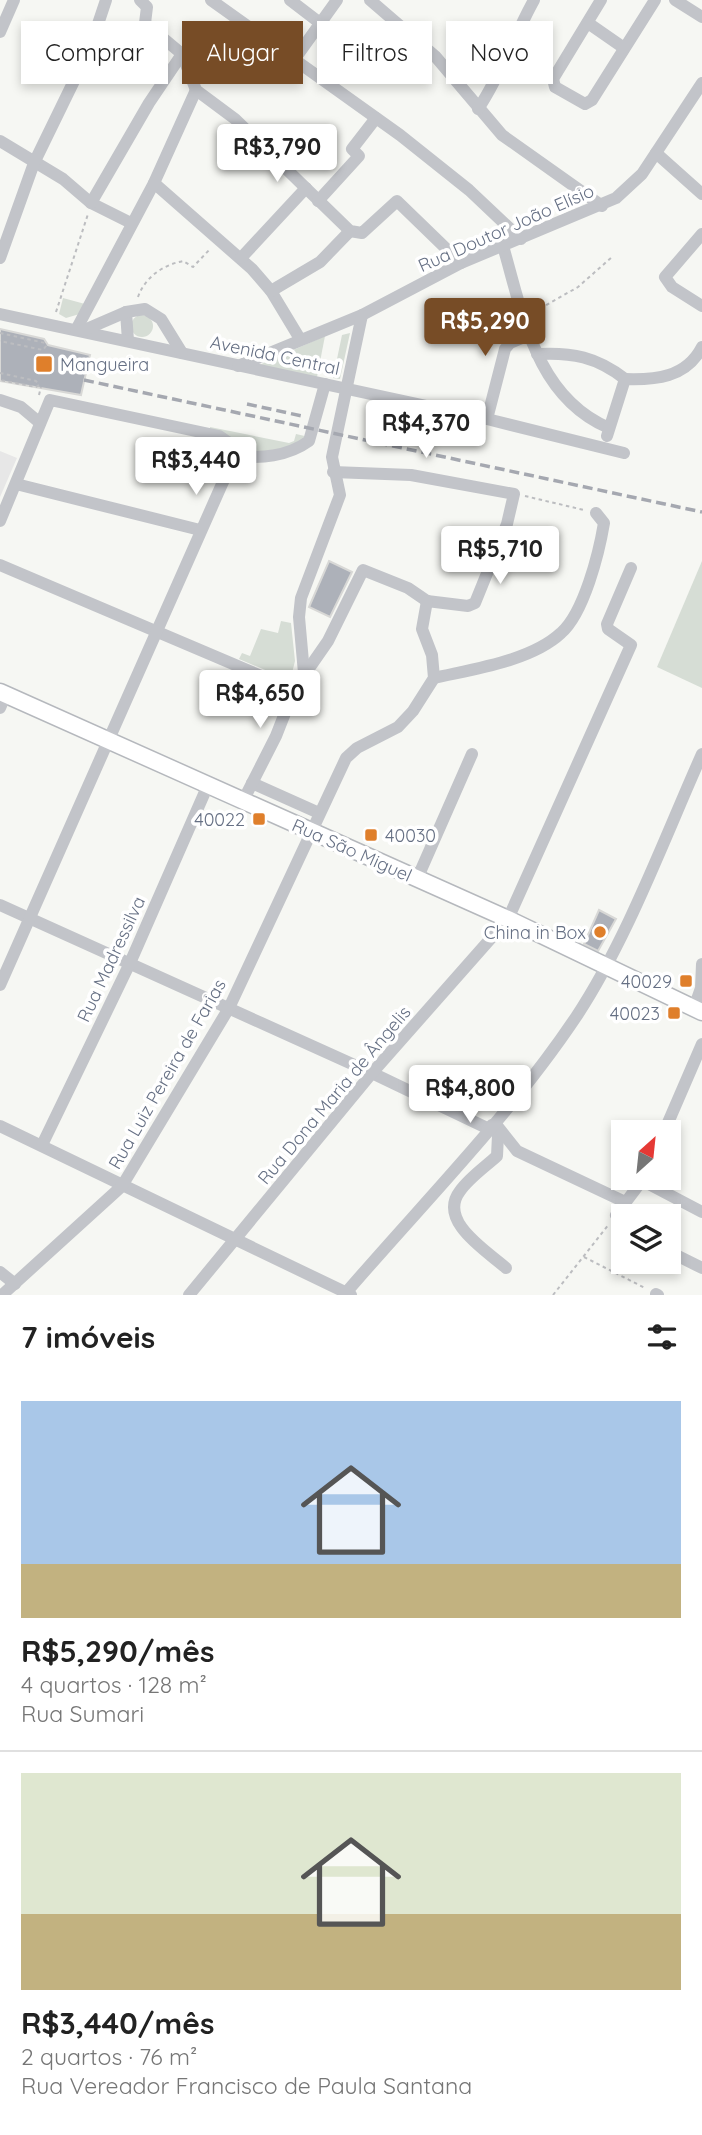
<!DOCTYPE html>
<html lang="pt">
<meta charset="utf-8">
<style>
:root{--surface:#fff;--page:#f6f6f6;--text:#222;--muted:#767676;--line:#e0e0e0;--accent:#774c26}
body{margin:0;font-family:Quicksand,sans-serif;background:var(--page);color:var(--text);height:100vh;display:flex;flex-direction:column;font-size:26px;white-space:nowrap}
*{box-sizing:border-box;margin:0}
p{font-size:23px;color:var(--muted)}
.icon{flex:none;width:38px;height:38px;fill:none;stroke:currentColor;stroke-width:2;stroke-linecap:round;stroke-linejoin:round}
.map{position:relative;height:1295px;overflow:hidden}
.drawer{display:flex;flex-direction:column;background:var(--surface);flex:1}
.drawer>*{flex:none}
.guide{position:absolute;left:21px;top:21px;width:662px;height:63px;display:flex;gap:14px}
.needle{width:46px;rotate:27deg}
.fabs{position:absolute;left:611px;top:1120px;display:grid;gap:14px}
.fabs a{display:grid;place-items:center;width:70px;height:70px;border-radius:0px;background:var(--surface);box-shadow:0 4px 10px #0003;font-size:35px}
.price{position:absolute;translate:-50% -60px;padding:0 16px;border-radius:7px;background:#fff;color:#222;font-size:23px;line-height:46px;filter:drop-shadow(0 2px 4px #0008)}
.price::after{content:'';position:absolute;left:50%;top:42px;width:21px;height:16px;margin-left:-10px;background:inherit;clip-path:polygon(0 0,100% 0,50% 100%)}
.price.active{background:var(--accent);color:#fff}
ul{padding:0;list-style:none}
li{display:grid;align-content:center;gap:14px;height:371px;padding:0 21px}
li+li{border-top:2px solid var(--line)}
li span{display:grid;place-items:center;height:217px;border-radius:0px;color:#555}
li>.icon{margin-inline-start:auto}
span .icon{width:126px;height:126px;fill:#fffc;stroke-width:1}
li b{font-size:30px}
h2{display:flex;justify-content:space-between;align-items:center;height:84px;padding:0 21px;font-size:30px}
.tag{padding:0 24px;border-radius:0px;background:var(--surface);box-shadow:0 4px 10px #0003;font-size:24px;line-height:63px}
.tag.active{background:var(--accent);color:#fff}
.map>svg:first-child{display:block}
.built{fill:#e7e7e7}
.green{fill:#d6ddd5}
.building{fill:#adb1b9;stroke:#d8d8d6;stroke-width:2}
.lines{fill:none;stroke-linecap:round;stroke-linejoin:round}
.major-casing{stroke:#b5b8bd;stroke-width:19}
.path{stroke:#bcbdc0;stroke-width:2;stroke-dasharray:3.5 3.5;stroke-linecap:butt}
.minor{stroke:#c2c4c9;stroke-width:12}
.major{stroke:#fff;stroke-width:16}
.rail{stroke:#a5a8b0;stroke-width:3.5;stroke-dasharray:10 5;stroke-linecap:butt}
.path-bridge{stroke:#bcbdc0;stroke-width:2;stroke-dasharray:3.5 3.5;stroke-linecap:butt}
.poi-dot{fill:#df7f2b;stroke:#fff;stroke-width:2.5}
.labels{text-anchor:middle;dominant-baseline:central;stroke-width:7;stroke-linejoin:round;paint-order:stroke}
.street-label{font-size:18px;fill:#667084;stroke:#fff}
.poi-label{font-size:18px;fill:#667084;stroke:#fff;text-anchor:end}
</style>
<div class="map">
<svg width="702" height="1295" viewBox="0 0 702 1295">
<rect width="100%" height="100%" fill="#f6f7f3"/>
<path class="built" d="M 0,451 L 17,458 L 0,497 Z"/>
<g class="green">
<path d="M 63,298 L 85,304 L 83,313 L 66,318 L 59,314 Z"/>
<circle cx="142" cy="326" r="11"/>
<path d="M 350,333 L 340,379 L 333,378 L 342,335 Z"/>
<path d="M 325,336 L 317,377 L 257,366 Z"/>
<path d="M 210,427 L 289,443 L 294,441 L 296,434 L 309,437 L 301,449 L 243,453 L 210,431 Z"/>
<path d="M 702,561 L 702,688 L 657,667 Z"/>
<path d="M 281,621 L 291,623 L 295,661 L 292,673 L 284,678 L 239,659 L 242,653 L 250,656 L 261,629 L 278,633 Z"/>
</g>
<g class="building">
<path d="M 0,329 L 44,339 L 48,345 L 90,355 L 81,395 L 0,381 Z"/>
<path d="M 329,561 L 352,572 L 330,617 L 309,607 Z"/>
<path d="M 599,910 L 616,919 L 598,951 L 584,944 Z"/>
</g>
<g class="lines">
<g class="major-casing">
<path id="major" d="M 0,692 L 508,919 L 702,1012"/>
</g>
<g class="path">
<path d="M 138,297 C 145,277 163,265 183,261 L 193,267 L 211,248"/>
<path d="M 56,312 L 88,214"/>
<path d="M 534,312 L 578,287 L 612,257"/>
<path d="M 39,395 L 41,387"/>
<path d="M 525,496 L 584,510"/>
<path d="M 584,1257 L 645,1288"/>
<path d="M 553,1295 L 609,1224"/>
</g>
<g class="minor">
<path d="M 140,0 L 147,7 L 145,23 L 182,54 L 196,90 L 235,119 L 350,231 L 362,233 L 397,201 L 461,263"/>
<path d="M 211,0 L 400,135 L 469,190 L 521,239"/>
<path d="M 290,0 L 320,23"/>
<path d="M 370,0 L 435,56 L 502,135 L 602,206"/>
<path d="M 601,0 L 553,79 L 555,87 L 585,104 L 592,100 L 655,0"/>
<path d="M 675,0 L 702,17"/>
<path d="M 588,23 L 624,48"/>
<path d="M 0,32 L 14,0"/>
<path d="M 294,60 L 337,0"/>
<path d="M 478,109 C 501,75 514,36 534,0"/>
<path d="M 0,141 L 63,179 L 91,203 L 131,223"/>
<path d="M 656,153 L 702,194"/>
<path d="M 154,183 L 252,269 L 271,291 L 300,339"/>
<path d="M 318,201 L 359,156 L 352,149 L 376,118"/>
<path d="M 91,203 L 149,103 L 182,54"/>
<path d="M 702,234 L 665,277 L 672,287 L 702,306"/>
<path d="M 503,246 C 523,315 536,397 609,428"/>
<path d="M 0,258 L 34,163 L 90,48 L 106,0"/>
<path d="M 241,258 L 306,188"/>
<path d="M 271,291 L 320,262 L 350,231"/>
<path d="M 126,312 L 128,341"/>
<path d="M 0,314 L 487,419 L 624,453"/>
<path d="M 76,330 L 154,183 L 196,90"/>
<path d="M 82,331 L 126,312 L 145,309 L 161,319 L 182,353"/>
<path d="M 537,354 C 572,352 597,357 625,379"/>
<path d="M 238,366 L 362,315 L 461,263 L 616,198 L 642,174 L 702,83"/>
<path d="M 0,400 L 21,407 L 40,423"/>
<path d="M 487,419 L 505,349 L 510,343 L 529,335"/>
<path d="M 607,436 L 625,379 C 655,380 686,378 702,347"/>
<path d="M 333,472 L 411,475 L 514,494 L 507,524 L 475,603 L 468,606 L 427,601"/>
<path d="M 16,484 L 200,530"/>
<path d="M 0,521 L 50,400 L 219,436 L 235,447 L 234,457"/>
<path d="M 0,565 L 294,690"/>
<path d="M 304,673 L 299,617 L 301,598 L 340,495 L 332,457 L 362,315"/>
<path d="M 434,678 C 473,669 531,661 561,633 C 584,613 599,553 604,523 L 596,513"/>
<path d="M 0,708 L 6,694"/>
<path d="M 252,783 L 319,813"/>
<path d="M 243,801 L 276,736 L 294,690 L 328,641 L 363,570 L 408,588 L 427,601"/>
<path d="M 417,879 L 472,754"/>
<path d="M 0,905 L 372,1073 L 489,1129"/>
<path d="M 0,985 L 234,457 C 261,458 287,457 309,441 L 325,384"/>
<path d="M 694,1008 L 701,988 L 702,964"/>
<path d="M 492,1125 L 498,1135 L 497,1156 C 485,1167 469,1178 460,1191 C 437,1221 487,1251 506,1268"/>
<path d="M 0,1126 L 351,1295"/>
<path d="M 498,1127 L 517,1151 L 625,1202"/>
<path d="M 664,1132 L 702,1044"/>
<path d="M 42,1145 L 130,963 L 208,785"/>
<path d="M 643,1181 L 702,1212"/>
<path d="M 623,1223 L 616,1215 L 644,1178"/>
<path d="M 668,1251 L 702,1268"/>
<path d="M 0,1272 L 15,1284"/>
<path d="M 656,1294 L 658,1295"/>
<path d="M 2,1295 L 122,1186 L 229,1008 L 346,758 L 357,748 L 398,727 L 413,711 L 434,678 L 432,655 L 422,629 L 427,601"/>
<path d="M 189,1295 L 372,1073 L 508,919 L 631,645 L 608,629 L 607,624 L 631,568"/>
<path d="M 344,1295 C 422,1204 509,1117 576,1017 C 627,940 664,839 702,754"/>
</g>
<use href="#major" class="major"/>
<g class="rail">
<path d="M 84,380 L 702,512"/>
<path d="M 247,404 L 302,416"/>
</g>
<g class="path-bridge">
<path d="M 0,333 L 45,343 L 46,346 L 43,350 L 0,341"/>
<path d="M 0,373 L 36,381 L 39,385 L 36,387 L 0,380"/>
</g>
</g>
<g class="poi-dot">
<rect x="35" y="355" width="18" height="18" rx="3.5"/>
<rect x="252" y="812" width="14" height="14" rx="3.5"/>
<rect x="364" y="828" width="14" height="14" rx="3.5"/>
<circle cx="600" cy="932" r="7"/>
<rect x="679" y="974" width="14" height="14" rx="3.5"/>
<rect x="667" y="1006" width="14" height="14" rx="3.5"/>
</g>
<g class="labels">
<g class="street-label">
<text transform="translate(506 228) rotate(-24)">Rua Doutor João Elísio</text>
<text transform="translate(275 355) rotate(12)">Avenida Central</text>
<text transform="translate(352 850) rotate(24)">Rua São Miguel</text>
<text transform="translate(111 959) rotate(-65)">Rua Madressilva</text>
<text transform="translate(167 1074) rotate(-60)">Rua Luiz Pereira de Farias</text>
<text transform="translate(334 1095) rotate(-50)">Rua Dona Maria de Ângelis</text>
</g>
<g class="poi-label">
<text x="60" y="364" text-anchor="start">Mangueira</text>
<text x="245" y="819">40022</text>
<text x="385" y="835" text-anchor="start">40030</text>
<text x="586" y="932">China in Box</text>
<text x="672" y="981">40029</text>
<text x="660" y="1013">40023</text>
</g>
</g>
</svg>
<div class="fabs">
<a><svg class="needle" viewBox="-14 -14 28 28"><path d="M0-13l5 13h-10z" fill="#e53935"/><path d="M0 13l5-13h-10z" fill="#767676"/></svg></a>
<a><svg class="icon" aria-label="layers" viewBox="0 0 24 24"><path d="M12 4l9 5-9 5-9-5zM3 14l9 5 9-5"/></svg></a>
</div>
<b class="price" style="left:277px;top:184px">R$3,790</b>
<b class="price active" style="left:485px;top:358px">R$5,290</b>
<b class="price" style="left:426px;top:460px">R$4,370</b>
<b class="price" style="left:196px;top:497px">R$3,440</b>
<b class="price" style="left:500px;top:586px">R$5,710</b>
<b class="price" style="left:260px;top:730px">R$4,650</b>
<b class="price" style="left:470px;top:1125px">R$4,800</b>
<div class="guide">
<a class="tag">Comprar</a>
<a class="tag active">Alugar</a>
<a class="tag">Filtros</a>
<a class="tag">Novo</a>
</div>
</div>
<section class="drawer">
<h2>7 imóveis<svg class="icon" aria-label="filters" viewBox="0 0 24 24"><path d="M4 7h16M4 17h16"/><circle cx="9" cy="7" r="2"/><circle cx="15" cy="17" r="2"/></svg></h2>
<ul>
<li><span style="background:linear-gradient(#a9c7e8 75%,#c2b280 0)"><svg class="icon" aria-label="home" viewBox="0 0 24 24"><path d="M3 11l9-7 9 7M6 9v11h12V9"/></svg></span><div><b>R$5,290/mês</b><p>4 quartos · 128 m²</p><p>Rua Sumari</p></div></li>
<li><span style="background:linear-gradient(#dfe7d0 65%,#c2b280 0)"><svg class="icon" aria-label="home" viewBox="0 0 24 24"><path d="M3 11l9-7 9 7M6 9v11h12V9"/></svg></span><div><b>R$3,440/mês</b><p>2 quartos · 76 m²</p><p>Rua Vereador Francisco de Paula Santana</p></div></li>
</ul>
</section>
